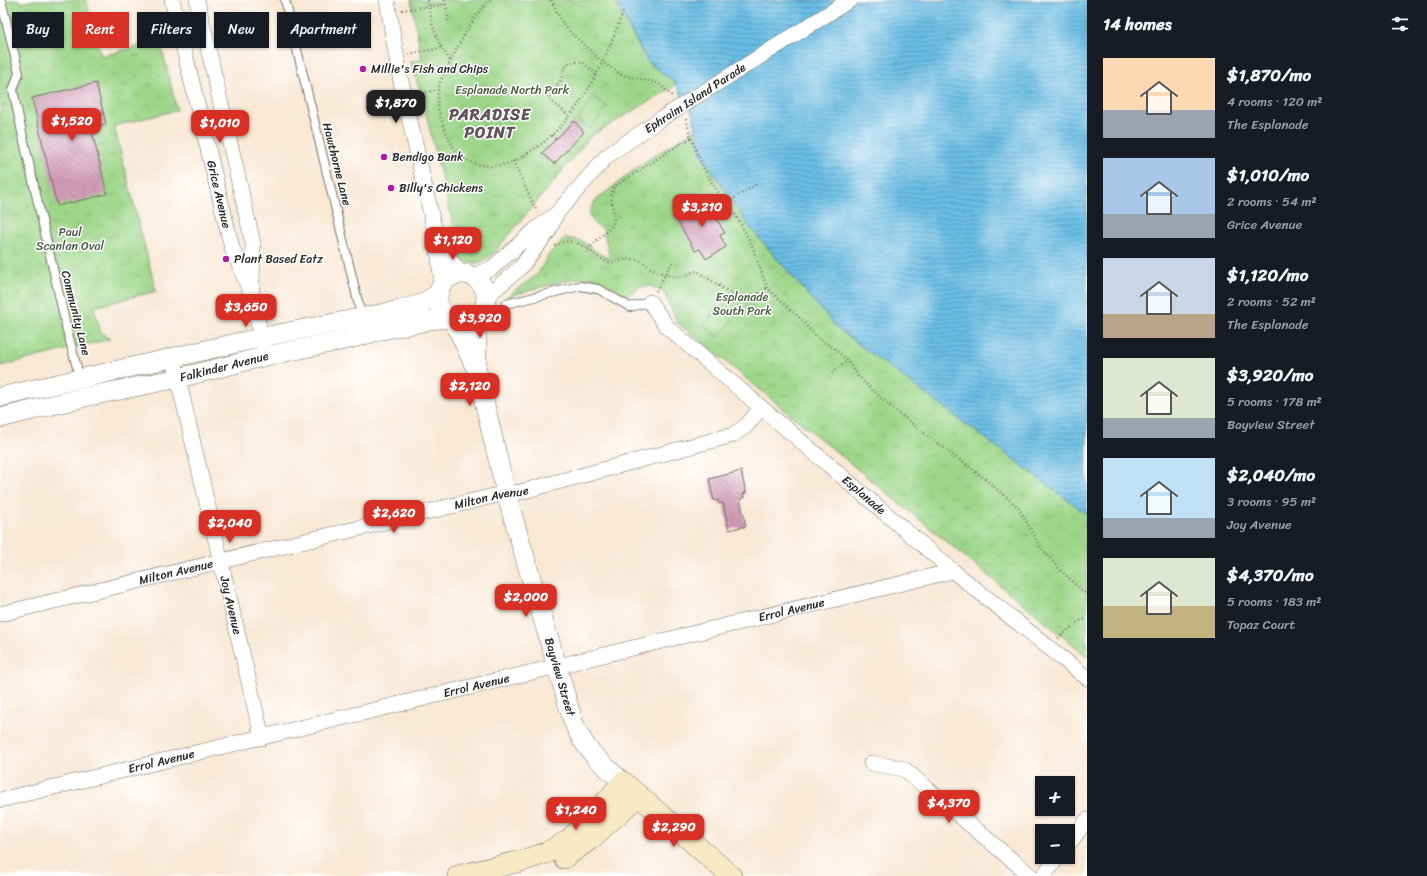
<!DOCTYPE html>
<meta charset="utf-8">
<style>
:root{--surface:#171b24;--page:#242831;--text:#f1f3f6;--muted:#9ea1a6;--accent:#d93025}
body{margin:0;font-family:Sriracha,sans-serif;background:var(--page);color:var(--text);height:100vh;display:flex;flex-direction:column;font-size:15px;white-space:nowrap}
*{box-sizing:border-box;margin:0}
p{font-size:13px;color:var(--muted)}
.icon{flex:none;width:22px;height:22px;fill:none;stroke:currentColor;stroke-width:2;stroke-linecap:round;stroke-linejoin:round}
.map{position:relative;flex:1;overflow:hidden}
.drawer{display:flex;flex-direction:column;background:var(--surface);width:340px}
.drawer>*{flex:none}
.banner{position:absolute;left:12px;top:12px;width:380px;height:36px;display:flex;gap:8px}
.controls{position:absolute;left:1035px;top:776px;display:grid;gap:8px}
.controls a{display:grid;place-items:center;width:40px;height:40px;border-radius:0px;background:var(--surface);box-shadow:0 1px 3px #0004;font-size:20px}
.price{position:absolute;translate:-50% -34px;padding:0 9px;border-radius:8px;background:var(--accent);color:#fff;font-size:13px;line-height:26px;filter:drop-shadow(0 1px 2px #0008)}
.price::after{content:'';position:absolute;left:50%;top:24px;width:12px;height:9px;margin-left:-6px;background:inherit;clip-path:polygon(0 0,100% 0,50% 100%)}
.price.on{background:#222;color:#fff}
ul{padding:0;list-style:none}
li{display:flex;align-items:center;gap:12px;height:100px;padding:0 16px}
li span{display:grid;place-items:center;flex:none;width:112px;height:80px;border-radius:0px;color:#555}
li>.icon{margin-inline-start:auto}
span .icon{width:48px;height:48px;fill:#fffc;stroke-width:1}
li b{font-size:17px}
h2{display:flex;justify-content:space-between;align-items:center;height:48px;padding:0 16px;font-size:17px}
.tag{padding:0 14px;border-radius:0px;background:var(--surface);box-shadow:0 1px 3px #0004;font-size:14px;line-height:36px}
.tag.on{background:var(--accent);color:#fff}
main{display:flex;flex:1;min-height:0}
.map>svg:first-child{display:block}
.grass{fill:url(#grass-tufts);stroke:#64805a}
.pitch{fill:#9dd689;stroke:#64805a}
.water{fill:url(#water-rules);stroke:#4a7488}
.building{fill:url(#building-back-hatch)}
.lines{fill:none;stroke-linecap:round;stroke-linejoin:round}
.service-casing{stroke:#736d66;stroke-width:10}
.minor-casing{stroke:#736d66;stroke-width:16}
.tertiary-casing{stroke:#736d66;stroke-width:20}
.secondary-casing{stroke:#736d66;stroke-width:22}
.path{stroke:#736d66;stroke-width:2.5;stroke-dasharray:1 3;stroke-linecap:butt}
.service{stroke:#fff;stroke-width:8}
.minor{stroke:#fff;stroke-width:15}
.tertiary{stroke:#fff;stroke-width:19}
.secondary{stroke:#f7e9c3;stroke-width:21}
.minor-bridge-casing{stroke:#736d66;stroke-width:16;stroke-linecap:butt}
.minor-bridge{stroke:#fff;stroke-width:15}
.poi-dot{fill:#b5179e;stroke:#fff;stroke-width:1.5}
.labels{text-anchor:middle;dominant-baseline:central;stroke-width:3;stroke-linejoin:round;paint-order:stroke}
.poi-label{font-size:12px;fill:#2b2b2b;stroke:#fff;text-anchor:start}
.park-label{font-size:12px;fill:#4d5e47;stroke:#fff}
.street-label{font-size:12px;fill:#2b2b2b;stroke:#fff}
.district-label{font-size:16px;font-weight:bold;letter-spacing:1px;fill:#65535c;stroke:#fff}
</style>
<main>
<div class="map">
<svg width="1087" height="876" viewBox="0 0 1087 876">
<defs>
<pattern id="grass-tufts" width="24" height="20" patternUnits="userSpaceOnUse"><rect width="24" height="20" fill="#9dd689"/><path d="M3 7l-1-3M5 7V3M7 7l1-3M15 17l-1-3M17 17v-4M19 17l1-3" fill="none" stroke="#87b876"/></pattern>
<pattern id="water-rules" width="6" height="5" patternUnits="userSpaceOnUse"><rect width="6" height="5" fill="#69bde5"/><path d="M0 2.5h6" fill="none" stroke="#579aba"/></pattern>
<pattern id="building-back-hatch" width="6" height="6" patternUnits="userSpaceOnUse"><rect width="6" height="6" fill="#d29db6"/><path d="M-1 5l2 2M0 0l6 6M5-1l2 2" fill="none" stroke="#ab8094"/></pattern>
</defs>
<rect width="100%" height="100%" fill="#fff"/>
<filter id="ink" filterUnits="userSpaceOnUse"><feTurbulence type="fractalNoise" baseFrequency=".025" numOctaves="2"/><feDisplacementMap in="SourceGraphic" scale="8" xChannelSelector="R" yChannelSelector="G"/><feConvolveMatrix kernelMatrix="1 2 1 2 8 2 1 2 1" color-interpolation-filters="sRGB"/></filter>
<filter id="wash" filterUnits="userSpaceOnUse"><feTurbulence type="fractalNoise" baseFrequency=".012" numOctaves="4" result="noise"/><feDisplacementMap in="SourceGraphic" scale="16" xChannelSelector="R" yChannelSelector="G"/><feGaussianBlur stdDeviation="0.9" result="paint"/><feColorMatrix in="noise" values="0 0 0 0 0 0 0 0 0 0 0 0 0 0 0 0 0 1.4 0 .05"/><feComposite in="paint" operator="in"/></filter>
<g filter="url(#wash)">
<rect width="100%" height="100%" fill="#f8e8d4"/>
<g class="grass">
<path d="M 0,0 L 20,0 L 21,3 L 33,0 L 86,0 L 101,56 L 160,41 L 177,110 L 114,126 L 156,291 L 94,307 L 101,333 L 110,339 L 0,366 Z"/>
<path d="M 411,0 L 613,0 L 647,61 L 674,82 L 676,85 L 591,136 L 494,253 C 482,262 477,266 462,260 L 421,93 L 410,62 L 422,60 Z"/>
<path d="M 696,129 L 701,154 L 747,224 L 838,329 L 1087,514 L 1087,656 L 677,322 L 664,293 L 651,286 L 639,287 L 626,296 C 617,290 607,282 597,279 C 579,274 526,292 506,297 L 538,274 L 549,254 L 565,238 L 582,241 L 597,252 L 610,259 L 603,228 L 595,225 L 589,214 L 595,201 L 643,163 Z"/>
</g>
<g class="pitch">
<path d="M 594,97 L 607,107 L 590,129 L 577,120 Z"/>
<path d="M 719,308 L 733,321 L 718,337 L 704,324 Z"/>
</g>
<path class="water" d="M 615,0 L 1087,0 L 1087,514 L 838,329 L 747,224 L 701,154 L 692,113 L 674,82 L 647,61 Z"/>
<g id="blocks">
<g class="building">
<path d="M 96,83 L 106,124 L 91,127 L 107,194 L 57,206 L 32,98 Z"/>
<path d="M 574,121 L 584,132 L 554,164 L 542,153 Z"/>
<path d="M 704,198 L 725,233 L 720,235 L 726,247 L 706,259 L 700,249 L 695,251 L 674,215 Z"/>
<path d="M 741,471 L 746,493 L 743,494 L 744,498 L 740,499 L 746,526 L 729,530 L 723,503 L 719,504 L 718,500 L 714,501 L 709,479 Z"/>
</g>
</g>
</g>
<g filter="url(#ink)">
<use href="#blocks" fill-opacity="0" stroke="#736d66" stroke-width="1"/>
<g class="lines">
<g class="service-casing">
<g id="service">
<path d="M 1,0 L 19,73 L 13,90 L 23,137 L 67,330 L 80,379"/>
<path d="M 285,0 L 362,318"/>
<path d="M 506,304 L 580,286 L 598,289 L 630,307 L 650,302"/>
</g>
</g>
<g class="minor-casing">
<g id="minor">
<path id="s1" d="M 172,0 L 232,248 L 251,293 L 266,356"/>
<path d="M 197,0 L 253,243 L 252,288"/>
<path d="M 387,0 L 400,77 L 437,241 L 442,284"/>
<path d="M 437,242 L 460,273"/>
<path d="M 473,276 L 492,268 L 535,230 L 556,214 L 607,156 L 662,118"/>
<path d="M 486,297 L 520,268 L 548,232 L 555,217"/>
<path id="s2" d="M 650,302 L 667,327 L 953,571 L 1087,678"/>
<path id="s3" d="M 173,357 L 262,738"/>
<path id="s4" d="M 0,614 L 506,493 L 520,492 L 733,435 L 746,426 L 761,408"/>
<path d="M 871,763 L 904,769 L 1031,876"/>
<path id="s5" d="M 0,800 L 953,571"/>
<path d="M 1068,845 L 1087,820"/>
<path d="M 1043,876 L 1058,857"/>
</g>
</g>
<g class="tertiary-casing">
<g id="tertiary">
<circle cx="462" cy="298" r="24"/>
<path id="s6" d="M 454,321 L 477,371 L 506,493 L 573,721 C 584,750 600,762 623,782"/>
<path d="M 477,363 L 476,325 L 478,316"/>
<path d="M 0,397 L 263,337 L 400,310 L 421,304 L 438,294"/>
<path id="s7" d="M 0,418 L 85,397 L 179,378 L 266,356 L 349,339 L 385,329 L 404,326 L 430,320 L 448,318"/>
</g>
</g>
<g class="secondary-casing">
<g id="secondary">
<path d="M 564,858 L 592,838 L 638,796"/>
<path d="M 458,876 L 521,861 L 546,853 L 569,840 L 600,808 L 623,782 L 731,876"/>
</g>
</g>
<g class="path">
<path d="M 428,0 C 432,26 435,40 451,61"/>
<path d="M 445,0 L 449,24"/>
<path d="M 490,0 C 472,18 461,41 449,64 C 445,72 439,82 438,92 C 436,103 439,113 443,124 C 451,148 461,164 488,166 C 495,166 503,165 509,163 C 516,161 522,157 528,153 C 578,123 604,64 623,12"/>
<path d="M 551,0 L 564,26 L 602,62 L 622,75 L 658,83 L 672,96"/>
<path d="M 402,10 L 446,4"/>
<path d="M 409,54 L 441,48"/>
<path d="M 418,94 L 438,90"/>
<path d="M 569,116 L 560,108 L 549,100 L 549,97 L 562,78 L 563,70 L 569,63 L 576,62 L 583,62 L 596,74"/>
<path d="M 686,119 L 691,138 L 704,169 L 714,186 L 738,219 L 751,243 L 767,288 L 803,321 L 808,328 L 820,340 L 834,348 L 847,360 L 858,376 L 867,385 L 888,404 L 917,428 L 980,475 L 1018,507 L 1040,546 L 1057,567 L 1087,595"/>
<path d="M 552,135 L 556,139"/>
<path d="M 513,161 L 537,212"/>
<path d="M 731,200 L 757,184"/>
<path d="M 555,246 C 558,245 561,242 564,242 C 579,238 592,255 605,261 C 614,265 622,259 632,259 C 640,259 645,264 651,268 C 658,272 668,276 677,277 C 684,277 691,272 697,271 C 708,278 734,298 747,298 C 754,297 761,292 767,288"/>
<path d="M 588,249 L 613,225 L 614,217 L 611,196 L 614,187 L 675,147 L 691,138"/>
<path d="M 656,291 L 673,261"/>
<path d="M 832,373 L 847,361"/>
<path d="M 1058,638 L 1079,621 L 1087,619"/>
</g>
<use href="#service" class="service"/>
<use href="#minor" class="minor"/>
<use href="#tertiary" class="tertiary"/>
<use href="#secondary" class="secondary"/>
<g class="minor-bridge-casing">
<path id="minor-bridge" d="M 662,118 L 850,0"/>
</g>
<use href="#minor-bridge" class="minor-bridge"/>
</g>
</g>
<g class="poi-dot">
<circle cx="363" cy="69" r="4"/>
<circle cx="384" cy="157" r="4"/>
<circle cx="391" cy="188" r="4"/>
<circle cx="226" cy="259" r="4"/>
</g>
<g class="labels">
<g class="poi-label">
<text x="371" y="69">Millie's Fish and Chips</text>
<text x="392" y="157">Bendigo Bank</text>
<text x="399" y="188">Billy's Chickens</text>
<text x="234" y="259">Plant Based Eatz</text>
</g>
<g class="park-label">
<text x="512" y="90">Esplanade North Park</text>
<text x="70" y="232">Paul<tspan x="70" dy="14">Scanlan Oval</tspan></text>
<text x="742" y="297">Esplanade<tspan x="742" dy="14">South Park</tspan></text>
</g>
<g class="street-label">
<text transform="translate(695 98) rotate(-33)">Ephraim Island Parade</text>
<text transform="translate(337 164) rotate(76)">Hawthorne Lane</text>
<text stroke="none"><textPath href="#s1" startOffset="200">Grice Avenue</textPath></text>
<text transform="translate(76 313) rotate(76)">Community Lane</text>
<text stroke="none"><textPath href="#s7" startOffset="230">Falkinder Avenue</textPath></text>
<text stroke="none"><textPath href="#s2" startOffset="289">Esplanade</textPath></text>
<text stroke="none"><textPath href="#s4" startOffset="505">Milton Avenue</textPath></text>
<text stroke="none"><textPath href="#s4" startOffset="181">Milton Avenue</textPath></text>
<text stroke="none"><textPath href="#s3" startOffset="255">Joy Avenue</textPath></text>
<text stroke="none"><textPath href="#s5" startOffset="814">Errol Avenue</textPath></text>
<text stroke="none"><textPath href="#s6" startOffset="372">Bayview Street</textPath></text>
<text stroke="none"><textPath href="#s5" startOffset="490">Errol Avenue</textPath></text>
<text stroke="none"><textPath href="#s5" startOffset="166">Errol Avenue</textPath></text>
</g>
<g class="district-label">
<text x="490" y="114">PARADISE<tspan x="490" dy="18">POINT</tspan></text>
</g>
</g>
</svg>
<div class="controls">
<a>+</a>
<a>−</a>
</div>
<b class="price on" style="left:396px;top:124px">$1,870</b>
<b class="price" style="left:72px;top:142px">$1,520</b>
<b class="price" style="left:220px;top:144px">$1,010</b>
<b class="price" style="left:702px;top:228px">$3,210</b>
<b class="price" style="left:453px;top:261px">$1,120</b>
<b class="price" style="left:246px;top:328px">$3,650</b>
<b class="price" style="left:480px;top:339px">$3,920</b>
<b class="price" style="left:470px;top:407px">$2,120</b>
<b class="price" style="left:394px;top:534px">$2,620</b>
<b class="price" style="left:230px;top:544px">$2,040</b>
<b class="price" style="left:526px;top:618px">$2,000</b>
<b class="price" style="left:949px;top:824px">$4,370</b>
<b class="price" style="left:576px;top:831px">$1,240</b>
<b class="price" style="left:674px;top:848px">$2,290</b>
<div class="banner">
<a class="tag">Buy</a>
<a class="tag on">Rent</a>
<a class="tag">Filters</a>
<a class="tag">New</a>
<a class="tag">Apartment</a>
</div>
</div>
<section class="drawer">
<h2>14 homes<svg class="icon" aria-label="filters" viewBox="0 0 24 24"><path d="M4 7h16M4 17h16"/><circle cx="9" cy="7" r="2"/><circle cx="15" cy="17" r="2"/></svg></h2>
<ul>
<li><span style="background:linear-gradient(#ffd9b3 65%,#9aa5b1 0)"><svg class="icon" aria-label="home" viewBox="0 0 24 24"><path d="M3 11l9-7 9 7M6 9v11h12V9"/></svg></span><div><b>$1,870/mo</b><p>4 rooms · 120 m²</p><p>The Esplanade</p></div></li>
<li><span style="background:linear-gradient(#a9c7e8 70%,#9aa5b1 0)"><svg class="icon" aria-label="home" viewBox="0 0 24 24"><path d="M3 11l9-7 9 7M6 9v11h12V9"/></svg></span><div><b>$1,010/mo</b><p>2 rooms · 54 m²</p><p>Grice Avenue</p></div></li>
<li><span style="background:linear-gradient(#c9d6e8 70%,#b9a48a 0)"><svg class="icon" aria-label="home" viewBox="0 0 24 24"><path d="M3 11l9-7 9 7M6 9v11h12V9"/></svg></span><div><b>$1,120/mo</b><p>2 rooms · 52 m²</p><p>The Esplanade</p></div></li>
<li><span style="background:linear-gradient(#dfe7d0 75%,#9aa5b1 0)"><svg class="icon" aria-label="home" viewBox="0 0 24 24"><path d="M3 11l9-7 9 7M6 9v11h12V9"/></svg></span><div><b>$3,920/mo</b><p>5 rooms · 178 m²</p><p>Bayview Street</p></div></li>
<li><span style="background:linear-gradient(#bfe0f5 75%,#9aa5b1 0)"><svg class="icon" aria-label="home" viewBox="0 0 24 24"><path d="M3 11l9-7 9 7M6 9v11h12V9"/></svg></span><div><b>$2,040/mo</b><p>3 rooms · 95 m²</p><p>Joy Avenue</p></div></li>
<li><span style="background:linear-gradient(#dfe7d0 60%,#c2b280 0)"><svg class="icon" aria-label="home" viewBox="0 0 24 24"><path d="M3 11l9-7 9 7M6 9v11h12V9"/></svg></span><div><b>$4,370/mo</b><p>5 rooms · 183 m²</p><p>Topaz Court</p></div></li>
</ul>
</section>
</main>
